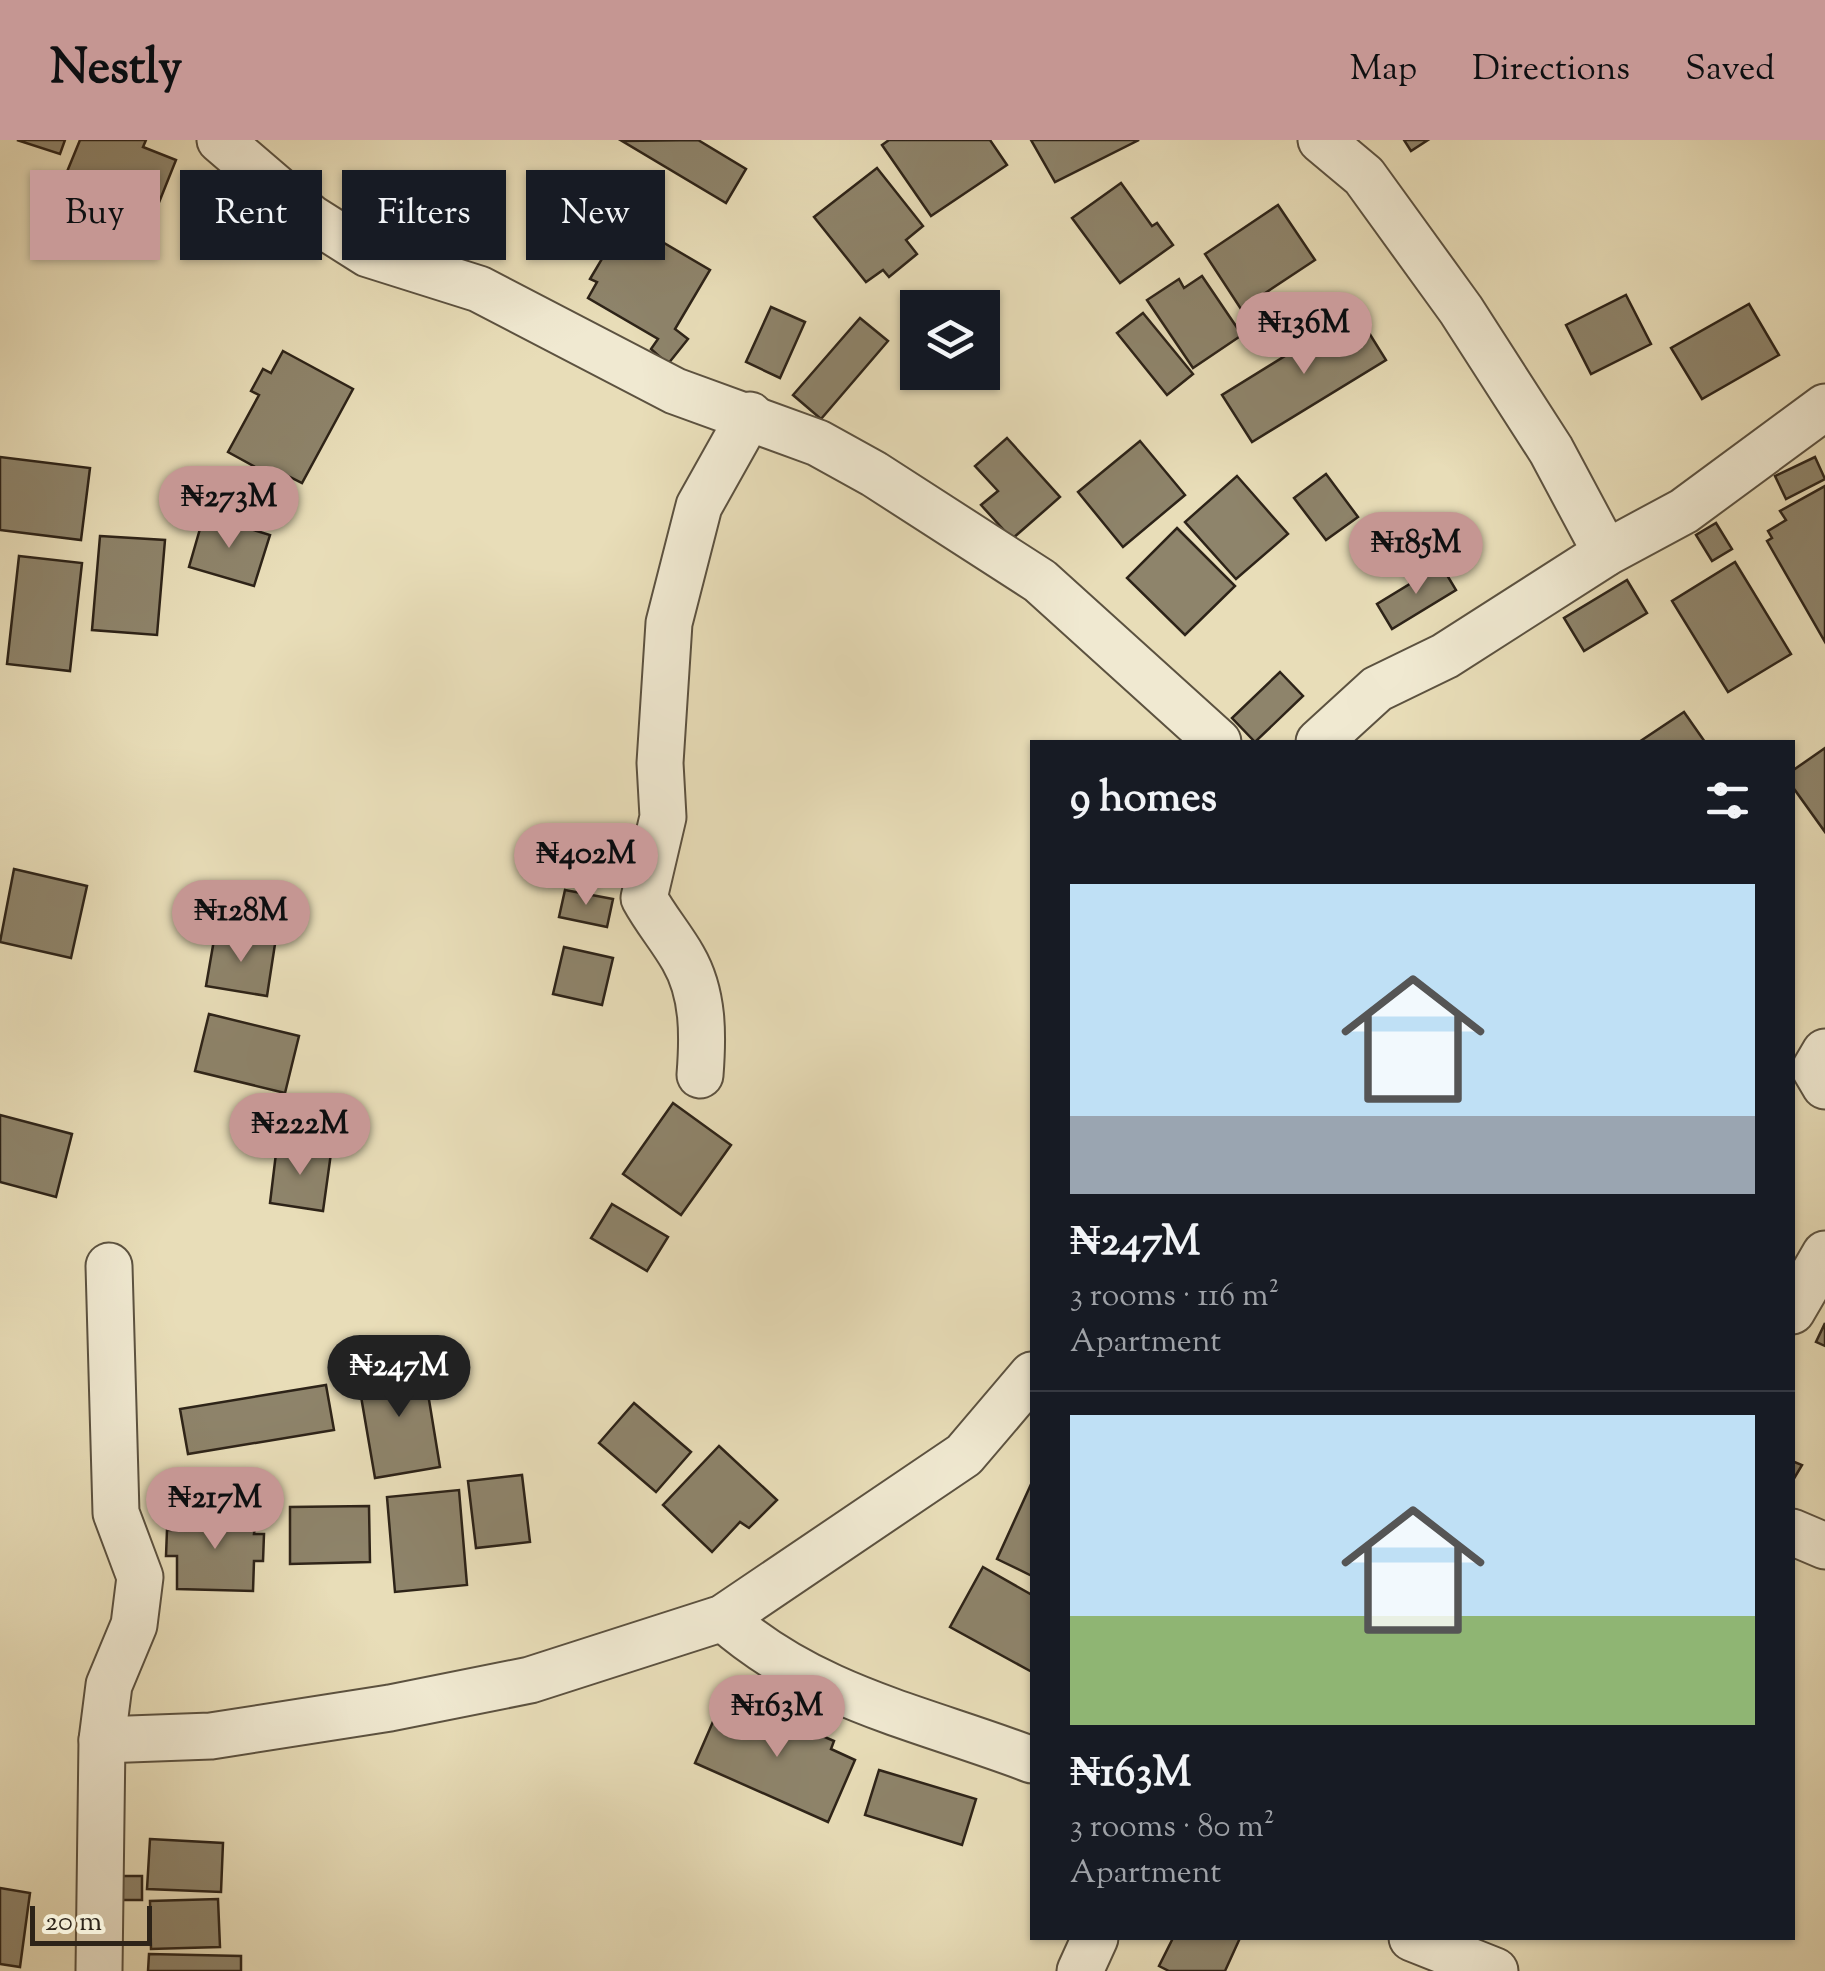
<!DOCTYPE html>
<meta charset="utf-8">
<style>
:root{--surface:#171b24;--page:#20242c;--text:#f1f3f6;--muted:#9ea1a6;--line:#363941;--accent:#c59692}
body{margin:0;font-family:"Sorts Mill Goudy",serif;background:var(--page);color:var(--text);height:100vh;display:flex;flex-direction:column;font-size:38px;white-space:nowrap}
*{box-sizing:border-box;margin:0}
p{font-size:32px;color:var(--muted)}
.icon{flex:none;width:55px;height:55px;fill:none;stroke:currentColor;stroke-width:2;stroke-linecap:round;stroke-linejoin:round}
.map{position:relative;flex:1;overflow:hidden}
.drawer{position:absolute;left:1030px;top:600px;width:765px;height:1200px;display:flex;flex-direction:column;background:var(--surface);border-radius:0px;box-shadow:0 2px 8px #0004}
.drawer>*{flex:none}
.hud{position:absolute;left:30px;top:30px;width:850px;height:90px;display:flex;gap:20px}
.tools{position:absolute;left:900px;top:150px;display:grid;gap:20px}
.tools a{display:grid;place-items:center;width:100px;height:100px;border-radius:0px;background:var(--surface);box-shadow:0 2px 8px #0004;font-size:50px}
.scale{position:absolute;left:30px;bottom:25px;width:122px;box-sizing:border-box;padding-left:10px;border:5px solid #2d2318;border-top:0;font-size:28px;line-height:35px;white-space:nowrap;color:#2d2318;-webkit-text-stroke:8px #f0e9d1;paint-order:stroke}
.price{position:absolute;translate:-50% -85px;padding:0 22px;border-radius:35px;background:var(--accent);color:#111;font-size:32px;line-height:65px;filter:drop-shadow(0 2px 5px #0008)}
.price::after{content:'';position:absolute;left:50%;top:60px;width:30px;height:22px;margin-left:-15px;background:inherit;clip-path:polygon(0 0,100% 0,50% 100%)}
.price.active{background:#222;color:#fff}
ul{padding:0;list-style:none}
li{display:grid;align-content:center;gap:20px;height:530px;padding:0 40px}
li+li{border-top:2px solid var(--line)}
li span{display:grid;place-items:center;height:310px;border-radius:0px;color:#555}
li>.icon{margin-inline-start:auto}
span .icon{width:180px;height:180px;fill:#fffc;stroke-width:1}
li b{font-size:42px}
h2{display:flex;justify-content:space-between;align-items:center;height:120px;padding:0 40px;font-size:42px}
.chip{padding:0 35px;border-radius:0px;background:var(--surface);box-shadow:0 2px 8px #0004;font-size:35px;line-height:90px}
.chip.active{background:var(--accent);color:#111}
header{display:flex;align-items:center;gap:60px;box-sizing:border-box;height:140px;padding:0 50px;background:var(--accent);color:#111}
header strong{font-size:48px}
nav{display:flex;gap:55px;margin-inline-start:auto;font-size:35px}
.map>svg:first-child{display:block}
.building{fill:#8e846b;stroke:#2d2318;stroke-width:2.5}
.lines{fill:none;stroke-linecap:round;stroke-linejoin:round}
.street-casing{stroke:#5c5240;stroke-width:49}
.street{stroke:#f0e9d1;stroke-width:45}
</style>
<header>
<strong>Nestly</strong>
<nav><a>Map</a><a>Directions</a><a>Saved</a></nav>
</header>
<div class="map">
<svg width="1825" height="1831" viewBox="0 0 1825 1831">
<rect width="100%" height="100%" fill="#e8ddb8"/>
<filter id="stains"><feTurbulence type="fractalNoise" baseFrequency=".002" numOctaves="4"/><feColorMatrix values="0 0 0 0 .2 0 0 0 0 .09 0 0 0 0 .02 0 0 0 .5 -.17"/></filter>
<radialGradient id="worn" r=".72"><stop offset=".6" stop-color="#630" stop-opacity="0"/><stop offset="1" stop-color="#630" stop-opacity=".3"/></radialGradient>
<g class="building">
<path d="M 17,0 L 65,0 L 60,14 Z"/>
<path d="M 80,0 L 146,0 L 143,7 L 176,20 L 154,75 L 64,39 Z"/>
<path d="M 698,0 L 746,29 L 726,63 L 622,1 Z"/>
<path d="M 889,0 L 990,0 L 1007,25 L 931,76 L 882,5 Z"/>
<path d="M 1031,0 L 1139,0 L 1055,42 Z"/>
<path d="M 1404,0 L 1428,0 L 1411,11 Z"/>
<path d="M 877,28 L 923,86 L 906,100 L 917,114 L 889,137 L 883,130 L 866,142 L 814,77 Z"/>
<path d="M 1121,43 L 1152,86 L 1157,83 L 1173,105 L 1120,143 L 1072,78 Z"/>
<path d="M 1278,65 L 1315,120 L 1241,169 L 1205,114 Z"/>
<path d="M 625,80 L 710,130 L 675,189 L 688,199 L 668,224 L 651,209 L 658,199 L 588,158 L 597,142 L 590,139 Z"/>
<path d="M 1202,136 L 1242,195 L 1193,228 L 1147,160 L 1179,139 L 1184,148 Z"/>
<path d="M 1626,155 L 1651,204 L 1591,234 L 1566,185 Z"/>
<path d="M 1749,164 L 1779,215 L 1702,259 L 1671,208 Z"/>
<path d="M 771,167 L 805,182 L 780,238 L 746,222 Z"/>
<path d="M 1356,172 L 1386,220 L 1252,302 L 1222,255 Z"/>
<path d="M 1143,173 L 1193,234 L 1167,255 L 1117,193 Z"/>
<path d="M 860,178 L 888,201 L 821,279 L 793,255 Z"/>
<path d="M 283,211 L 353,249 L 302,343 L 280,332 L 277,339 L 228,312 L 259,255 L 251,251 L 263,229 L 271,233 Z"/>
<path d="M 1007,298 L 1060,357 L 1012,399 L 981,365 L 998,351 L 975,326 Z"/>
<path d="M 1140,301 L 1185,355 L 1123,407 L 1078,352 Z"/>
<path d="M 0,317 L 90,328 L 81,400 L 0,390 Z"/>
<path d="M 1815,317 L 1825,339 L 1786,359 L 1775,336 Z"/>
<path d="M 1326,334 L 1358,377 L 1326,400 L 1294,358 Z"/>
<path d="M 1237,336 L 1288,394 L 1236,439 L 1185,382 Z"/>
<path d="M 1825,346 L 1825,502 L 1767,401 L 1772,398 L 1768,391 L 1786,380 L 1780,371 Z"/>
<path d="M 204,375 L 270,395 L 254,446 L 189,427 Z"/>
<path d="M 1716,383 L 1732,409 L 1712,421 L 1696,395 Z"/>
<path d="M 1177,388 L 1235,446 L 1185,495 L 1127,438 Z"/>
<path d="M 100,396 L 165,400 L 157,495 L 92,490 Z"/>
<path d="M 19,416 L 82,423 L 70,531 L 7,524 Z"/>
<path d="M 1735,422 L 1791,514 L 1728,552 L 1672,461 Z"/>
<path d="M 1441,425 L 1456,450 L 1392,489 L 1377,464 Z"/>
<path d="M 1627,440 L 1647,473 L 1584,511 L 1564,478 Z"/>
<path d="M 1280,532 L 1303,556 L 1255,602 L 1232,578 Z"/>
<path d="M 1684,572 L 1705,602 L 1639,602 Z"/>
<path d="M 1825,608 L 1825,692 L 1792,646 L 1792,631 Z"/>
<path d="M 14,729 L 87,746 L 71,818 L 0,802 Z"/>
<path d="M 565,750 L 613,759 L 607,787 L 559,777 Z"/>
<path d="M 215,794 L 275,804 L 267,856 L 206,846 Z"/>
<path d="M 564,807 L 613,818 L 602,865 L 553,854 Z"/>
<path d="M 209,874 L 299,896 L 285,953 L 195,931 Z"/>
<path d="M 673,963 L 731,1005 L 681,1075 L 623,1034 Z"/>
<path d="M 0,975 L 72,994 L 56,1057 L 0,1042 Z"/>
<path d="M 277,1005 L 331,1013 L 323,1071 L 270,1063 Z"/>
<path d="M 612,1064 L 668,1097 L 647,1131 L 591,1098 Z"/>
<path d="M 1825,1183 L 1825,1206 L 1816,1202 Z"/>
<path d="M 423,1223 L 440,1327 L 375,1338 L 357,1233 Z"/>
<path d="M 326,1245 L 334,1290 L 188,1314 L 180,1269 Z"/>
<path d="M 634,1263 L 691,1312 L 656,1352 L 599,1303 Z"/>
<path d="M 719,1306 L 777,1360 L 749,1388 L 740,1382 L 712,1412 L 663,1365 Z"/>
<path d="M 1792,1321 L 1802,1325 L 1792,1342 Z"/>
<path d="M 522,1335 L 530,1402 L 476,1408 L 468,1341 Z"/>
<path d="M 1032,1342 L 1032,1436 L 997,1419 Z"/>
<path d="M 459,1350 L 467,1445 L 395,1452 L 387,1357 Z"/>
<path d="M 369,1366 L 370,1422 L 290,1424 L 290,1367 Z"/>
<path d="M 178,1375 L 256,1377 L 254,1394 L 264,1394 L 263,1421 L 254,1421 L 253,1451 L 177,1449 L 177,1416 L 166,1416 L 167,1390 L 178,1390 Z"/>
<path d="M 983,1427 L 1032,1455 L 1032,1532 L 950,1487 Z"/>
<path d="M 722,1561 L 777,1585 L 781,1578 L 834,1601 L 831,1609 L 855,1620 L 828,1682 L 695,1623 Z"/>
<path d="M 879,1630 L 976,1659 L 962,1705 L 865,1675 Z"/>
<path d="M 150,1699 L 223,1703 L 221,1752 L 147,1749 Z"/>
<rect x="111" y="1736" width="31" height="24"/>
<path d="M 0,1748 L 30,1753 L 20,1827 L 0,1824 Z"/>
<path d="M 218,1759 L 220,1807 L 151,1809 L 150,1761 Z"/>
<path d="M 1173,1798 L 1240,1798 L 1225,1831 L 1169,1831 L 1159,1826 Z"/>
<path d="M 149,1814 L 241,1816 L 241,1831 L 148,1831 Z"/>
</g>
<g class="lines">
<g class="street-casing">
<g id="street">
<path d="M 220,0 L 311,78 L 368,114 L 479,149 L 675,251 L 818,303 L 874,334 L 1040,441 L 1218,602"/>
<path d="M 1321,0 L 1364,36 L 1461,170 L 1551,310 L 1606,413"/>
<path d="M 1319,602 L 1377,549 L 1445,516 L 1606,413 L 1684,371 L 1825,267"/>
<path d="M 1825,912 L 1815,929 L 1825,946"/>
<path d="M 700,935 C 703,896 704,854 683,818 C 671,797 656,780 644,758 L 663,677 L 660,623 L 669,483 L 699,366 L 750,275"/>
<path d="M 1792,1171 L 1825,1114"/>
<path d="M 1792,1392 L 1825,1406"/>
<path d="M 723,1478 C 813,1558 922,1578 1032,1620"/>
<path d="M 102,1600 L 211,1596 L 390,1568 L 530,1540 L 723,1478 L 964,1315 L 1032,1235"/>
<path d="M 1412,1798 L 1495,1831"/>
<path d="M 99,1831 L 102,1600 L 109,1545 L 134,1485 L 140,1437 L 116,1373 L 109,1126"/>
<path d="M 1080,1831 L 1095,1798"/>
</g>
</g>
<use href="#street" class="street"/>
</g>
<rect width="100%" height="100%" filter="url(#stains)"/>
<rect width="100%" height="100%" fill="url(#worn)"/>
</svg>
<div class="tools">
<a><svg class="icon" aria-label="layers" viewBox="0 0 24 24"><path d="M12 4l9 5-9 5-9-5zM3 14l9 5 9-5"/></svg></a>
</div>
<div class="scale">20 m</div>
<b class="price" style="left:1304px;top:237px">₦136M</b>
<b class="price" style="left:229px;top:411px">₦273M</b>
<b class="price" style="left:1416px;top:457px">₦185M</b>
<b class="price" style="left:586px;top:768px">₦402M</b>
<b class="price" style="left:241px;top:825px">₦128M</b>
<b class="price" style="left:300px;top:1038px">₦222M</b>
<b class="price active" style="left:399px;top:1280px">₦247M</b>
<b class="price" style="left:215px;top:1412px">₦217M</b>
<b class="price" style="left:777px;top:1620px">₦163M</b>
<div class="hud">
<a class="chip active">Buy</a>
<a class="chip">Rent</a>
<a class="chip">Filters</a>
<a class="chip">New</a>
</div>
<section class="drawer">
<h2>9 homes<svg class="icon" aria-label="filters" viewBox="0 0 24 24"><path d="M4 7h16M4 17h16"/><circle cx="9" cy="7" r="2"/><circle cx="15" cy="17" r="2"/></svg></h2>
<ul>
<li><span style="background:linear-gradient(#bfe0f5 75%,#9aa5b1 0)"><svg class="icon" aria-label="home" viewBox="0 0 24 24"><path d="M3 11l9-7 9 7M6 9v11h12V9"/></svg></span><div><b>₦247M</b><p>3 rooms · 116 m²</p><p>Apartment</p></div></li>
<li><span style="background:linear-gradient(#bfe0f5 65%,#8fb573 0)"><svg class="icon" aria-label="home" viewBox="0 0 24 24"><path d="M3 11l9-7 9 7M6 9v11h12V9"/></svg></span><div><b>₦163M</b><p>3 rooms · 80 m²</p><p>Apartment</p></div></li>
</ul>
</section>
</div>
